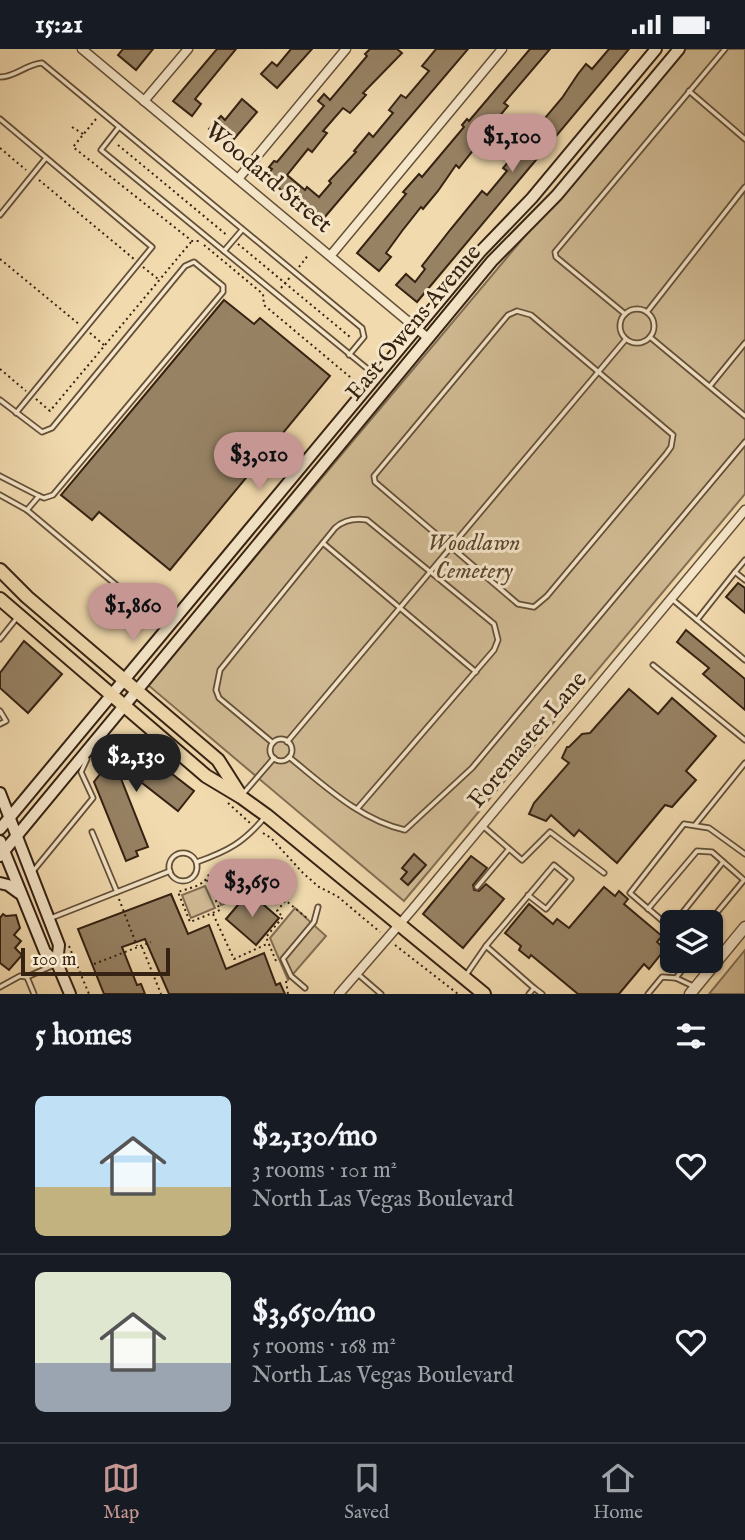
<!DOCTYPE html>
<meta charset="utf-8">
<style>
:root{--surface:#171b24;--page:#242831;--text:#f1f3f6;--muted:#9ea1a6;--line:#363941;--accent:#c59692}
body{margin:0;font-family:"IM FELL English",serif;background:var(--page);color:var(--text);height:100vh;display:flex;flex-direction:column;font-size:26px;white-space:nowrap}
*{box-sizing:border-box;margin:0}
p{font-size:23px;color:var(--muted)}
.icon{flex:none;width:38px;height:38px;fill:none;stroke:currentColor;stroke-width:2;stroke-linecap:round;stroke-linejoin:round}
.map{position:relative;height:945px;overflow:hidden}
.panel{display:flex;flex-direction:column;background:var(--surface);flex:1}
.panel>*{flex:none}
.controls{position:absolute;left:660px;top:861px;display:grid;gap:14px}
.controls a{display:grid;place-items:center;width:63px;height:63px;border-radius:10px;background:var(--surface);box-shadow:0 2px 5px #0004;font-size:35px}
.scale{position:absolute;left:21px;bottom:18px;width:149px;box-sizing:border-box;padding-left:7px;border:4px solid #352213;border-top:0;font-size:19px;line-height:24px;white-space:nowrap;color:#352213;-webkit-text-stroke:5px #f6e7ca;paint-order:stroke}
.price{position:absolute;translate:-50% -60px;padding:0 16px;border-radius:24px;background:var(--accent);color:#111;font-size:23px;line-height:46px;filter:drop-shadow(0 2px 4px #0008)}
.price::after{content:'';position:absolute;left:50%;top:42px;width:21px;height:16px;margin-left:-10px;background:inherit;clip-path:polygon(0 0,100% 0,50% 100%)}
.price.on{background:#222;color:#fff}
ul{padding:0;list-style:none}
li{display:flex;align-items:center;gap:21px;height:175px;padding:0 35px}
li+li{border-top:2px solid var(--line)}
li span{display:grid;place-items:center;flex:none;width:196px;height:140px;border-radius:10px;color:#555}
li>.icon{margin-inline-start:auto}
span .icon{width:84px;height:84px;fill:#fffc;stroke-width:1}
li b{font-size:30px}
h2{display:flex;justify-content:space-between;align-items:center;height:84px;padding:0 35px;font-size:30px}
.status{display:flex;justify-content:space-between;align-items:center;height:49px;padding:0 35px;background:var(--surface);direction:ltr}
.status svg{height:19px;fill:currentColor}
.tab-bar{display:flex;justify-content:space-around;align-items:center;height:98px;border-top:2px solid var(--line);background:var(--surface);font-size:19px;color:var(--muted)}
.tab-bar a{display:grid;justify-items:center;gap:4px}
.tab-bar .on{color:var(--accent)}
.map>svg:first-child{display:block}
.green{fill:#d1bb94;stroke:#836e54;stroke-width:2}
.building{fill:#978264;stroke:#352213;stroke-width:2}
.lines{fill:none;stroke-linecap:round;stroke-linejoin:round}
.service-casing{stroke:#64503a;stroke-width:7}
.minor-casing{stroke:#64503a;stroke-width:11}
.tertiary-casing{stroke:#64503a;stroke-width:13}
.secondary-casing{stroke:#352213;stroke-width:14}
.primary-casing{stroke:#352213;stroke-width:16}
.path{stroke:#352213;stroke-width:2;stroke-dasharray:2 3.5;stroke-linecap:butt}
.service{stroke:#f6e7ca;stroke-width:3.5}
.minor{stroke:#f6e7ca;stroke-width:8}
.tertiary{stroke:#f6e7ca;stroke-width:10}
.secondary{stroke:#f6e7ca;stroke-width:10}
.primary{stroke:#f1daae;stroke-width:12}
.labels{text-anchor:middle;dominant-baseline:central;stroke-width:6;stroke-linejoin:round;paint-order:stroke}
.street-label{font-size:24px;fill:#352213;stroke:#f6e7ca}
.park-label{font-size:24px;font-style:italic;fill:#5c4833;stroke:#f6e7ca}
</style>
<div class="status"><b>15:21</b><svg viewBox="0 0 49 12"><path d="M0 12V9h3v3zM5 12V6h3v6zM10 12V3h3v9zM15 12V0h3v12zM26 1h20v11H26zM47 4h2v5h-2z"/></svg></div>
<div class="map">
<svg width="745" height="945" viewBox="0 0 745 945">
<rect width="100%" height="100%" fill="#f1daae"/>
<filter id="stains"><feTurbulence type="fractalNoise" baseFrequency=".00286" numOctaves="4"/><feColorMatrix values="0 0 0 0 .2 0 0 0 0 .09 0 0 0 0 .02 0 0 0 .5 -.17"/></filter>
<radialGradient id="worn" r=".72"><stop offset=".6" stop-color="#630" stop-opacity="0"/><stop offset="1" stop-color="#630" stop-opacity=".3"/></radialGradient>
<g class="green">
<path d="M 682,0 L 745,0 L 745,445 L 404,852 L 148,636 Z"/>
<path d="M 238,815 L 280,848 L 275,855 L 248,837 L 235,851 L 221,856 L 211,829 Z"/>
<path d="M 205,837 L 215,859 L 191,869 L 182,846 Z"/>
<path d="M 295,859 L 326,887 L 288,931 L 270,889 Z"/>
<path d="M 745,901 L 745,945 L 709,945 Z"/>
</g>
<g class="building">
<path d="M 123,0 L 153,0 L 136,21 L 118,6 Z"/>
<path d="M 217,0 L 236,0 L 195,50 L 201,55 L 192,67 L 173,52 Z"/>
<path d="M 291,0 L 312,0 L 277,39 L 261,25 L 272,13 L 277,17 Z"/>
<path d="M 370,0 L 397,0 L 402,4 L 363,44 L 366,46 L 350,64 L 343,59 L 323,82 L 327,84 L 312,103 L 308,100 L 287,126 L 305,141 L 307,138 L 319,148 L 331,134 L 329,132 L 356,103 L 354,102 L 369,84 L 373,88 L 393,64 L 389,61 L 401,46 L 406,49 L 429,22 L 422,17 L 436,0 L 468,0 L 318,176 L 307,166 L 308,164 L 266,128 L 272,120 L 269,118 L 274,112 L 277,113 L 324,57 L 318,52 L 324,45 L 330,51 L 367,7 L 365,5 Z"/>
<path d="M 530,0 L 550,0 L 504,54 L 508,57 L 473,99 L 474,100 L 459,119 L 456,116 L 438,142 L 423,160 L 421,158 L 402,182 L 386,204 L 391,208 L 379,222 L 357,204 L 406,145 L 403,143 L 419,125 L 422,128 L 464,78 L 462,76 L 467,70 L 469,72 Z"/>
<path d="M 609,0 L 629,0 L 417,253 L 396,236 L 406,225 L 415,233 L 425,220 L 422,217 L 450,181 L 482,142 L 487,146 L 507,122 L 503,119 L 562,49 L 578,25 L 586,15 L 592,20 Z"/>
<path d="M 242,50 L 257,63 L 228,97 L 209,80 L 221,67 L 225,71 Z"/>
<path d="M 224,251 L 254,275 L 260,269 L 330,327 L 170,521 L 99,463 L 92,471 L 61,446 Z"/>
<path d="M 738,534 L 745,539 L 745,564 L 726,548 Z"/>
<path d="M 686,581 L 745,630 L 745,661 L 703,625 L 709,619 L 677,593 Z"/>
<path d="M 24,592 L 62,625 L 28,664 L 0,639 L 0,624 Z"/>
<path d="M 629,640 L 658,665 L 672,649 L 716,687 L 686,722 L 696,731 L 672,758 L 665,756 L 617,814 L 579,781 L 574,787 L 551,766 L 546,772 L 529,765 L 534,754 L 569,714 L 562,709 L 567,698 L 569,698 L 582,685 L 590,684 Z"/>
<path d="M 127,690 L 194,742 L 178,762 L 114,712 L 148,798 L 136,802 L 138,807 L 126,812 L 94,733 Z"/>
<path d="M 414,805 L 426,816 L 408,836 L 401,830 L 407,823 L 402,819 Z"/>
<path d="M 471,807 L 487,819 L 473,836 L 474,841 L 479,842 L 486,835 L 504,850 L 463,899 L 423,865 Z"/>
<path d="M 604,838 L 615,847 L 619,842 L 628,850 L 624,855 L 662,887 L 657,893 L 665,900 L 649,920 L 644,915 L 619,945 L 578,945 L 531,906 L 529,909 L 519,901 L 521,897 L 505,884 L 529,855 L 553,875 L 557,870 L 569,879 Z"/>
<path d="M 249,843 L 279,869 L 256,896 L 226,870 Z"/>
<path d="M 171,845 L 188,885 L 209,876 L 226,920 L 264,904 L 276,936 L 280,934 L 285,945 L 169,945 L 145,890 L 122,898 L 137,936 L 141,935 L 145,945 L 104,945 L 78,880 Z"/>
<path d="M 3,865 L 6,867 L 16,866 L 20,879 L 14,886 L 21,892 L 15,899 L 22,906 L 9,921 L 0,914 L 0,869 Z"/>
</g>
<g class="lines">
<g class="service-casing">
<g id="service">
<path d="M 0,28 C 16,28 26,15 42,14 L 362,279 L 364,288 L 349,306"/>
<path d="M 689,42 L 745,90"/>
<path d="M 0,70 L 152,198 L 16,364"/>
<path d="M 119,78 L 101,101 L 375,326"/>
<path d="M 0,166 L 46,109"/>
<path d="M 224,202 L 242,181"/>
<circle cx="637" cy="277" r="17"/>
<path d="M 517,262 L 531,266 L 673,386 L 671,398 L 666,405 L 547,547 L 534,558 L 518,555 L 375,433 L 374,427 L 508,266 Z"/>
<path d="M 647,263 L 745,138"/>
<path d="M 625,265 L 556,208 L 555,203 L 725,0"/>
<path d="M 650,288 L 745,367"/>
<path d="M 710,337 L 745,294"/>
<path d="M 0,351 L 42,383 L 52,379 L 185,217 L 194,213 L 223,237 L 223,243 L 53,446 L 44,449 L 39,447 L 0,427"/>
<path d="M 0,446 L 27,461 L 165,577"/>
<path d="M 27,461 L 39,447"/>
<path d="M 323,494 L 476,623"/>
<path d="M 735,523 L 745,511"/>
<path d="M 673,551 L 745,611"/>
<path d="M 697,571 L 735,523 L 745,531"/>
<path d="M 0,590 L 16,570"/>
<path d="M 653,616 L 745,691"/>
<path d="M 0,662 L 6,672 L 0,675"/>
<circle cx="281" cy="701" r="11"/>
<path d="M 287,693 L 626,290"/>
<path d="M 273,694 L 219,649 L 216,641 L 220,621 L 335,479 C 344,471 354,469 367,471 L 494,575 L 498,591 L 494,601 L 357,760"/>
<path d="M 289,708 C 324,736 360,771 405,781 L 472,719 L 745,393"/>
<path d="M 242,746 L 274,709"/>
<path d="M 695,776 L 745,714"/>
<path d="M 484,778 L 522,811 L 550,783 L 604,824"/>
<path d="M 92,783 L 117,843"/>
<circle cx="183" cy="818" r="14"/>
<path d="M 197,813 C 228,802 243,794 265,768"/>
<path d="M 34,821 L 93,749 L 81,723 L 87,710"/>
<path d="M 477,838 L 509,800"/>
<path d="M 648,860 L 697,802 L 712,803 L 744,831 L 709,873"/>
<path d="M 51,869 L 170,822"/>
<path d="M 675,873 L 723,813"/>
<path d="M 672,880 L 630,844 L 684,775 L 709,779 L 745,805"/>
<path d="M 486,897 L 534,939 L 529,945"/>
<path d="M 359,926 L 381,945"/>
<path d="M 466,926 L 486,897 L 554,816 L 571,830 L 546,860 L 528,846"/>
<path d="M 676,929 L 689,912"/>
<path d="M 0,938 L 20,927 L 27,928"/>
<path d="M 305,939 L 291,927 L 283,910 L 314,873 L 318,858"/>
<path d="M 534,939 L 542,945"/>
<path d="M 34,945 L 27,928 L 56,915"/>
<path d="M 648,945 L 662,928 L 676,929 L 695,938"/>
</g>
</g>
<g class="minor-casing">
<g id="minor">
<path d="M 82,0 L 428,289"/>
<path d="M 144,52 L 188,0"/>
<path d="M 238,130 L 346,0"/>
<path d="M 331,206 L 502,0"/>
<path d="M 339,945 L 411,862 L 745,461"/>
</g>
</g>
<g class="tertiary-casing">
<path id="tertiary" d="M 690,945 L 745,878"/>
</g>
<g class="secondary-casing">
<g id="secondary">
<path d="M 0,744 L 59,896 L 57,914"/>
<path d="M 0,780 L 480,203 L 532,149 L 656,0"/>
<path d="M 0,792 L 45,903 L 57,914 L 70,945"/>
<path d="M 0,807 L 492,212 L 557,146 L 679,0"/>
<path d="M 0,834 L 8,836 L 19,844"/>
</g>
</g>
<g class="primary-casing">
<g id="primary">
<path d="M 0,521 L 27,548 L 218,711 L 239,744"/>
<path d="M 0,550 L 206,727 L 241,748 L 266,766 L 484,945"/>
</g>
</g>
<g class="path">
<path d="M 96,70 L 73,98 L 192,192 L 200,192"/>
<path d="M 72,78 L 83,85"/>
<path d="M 118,96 L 228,187"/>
<path d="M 0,99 L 26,121"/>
<path d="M 39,131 L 134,210"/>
<path d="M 238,195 L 350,288"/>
<path d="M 204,196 L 263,245 L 264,256 L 356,333"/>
<path d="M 0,210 L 80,276"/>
<path d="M 143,218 L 158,230"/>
<path d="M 299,218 L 309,205"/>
<path d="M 281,239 L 291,227"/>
<path d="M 90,284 L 104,296"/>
<path d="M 0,320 L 26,342"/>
<path d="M 36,350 L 50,362 L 191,193"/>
<path d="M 228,754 L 250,774"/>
<path d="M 263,784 L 271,789 L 303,824 L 319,838 L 337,847 L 380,883"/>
<path d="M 207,831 L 220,861 L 190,873 L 178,843 C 189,839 205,837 209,825 L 238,812 L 308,870"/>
<path d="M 119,850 L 137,897"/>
<path d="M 213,865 L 234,910 L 267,895"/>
<path d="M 395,896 L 458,945"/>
<path d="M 69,897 L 89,945"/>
<path d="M 142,898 L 161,945"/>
<path d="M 276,912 L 266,888 L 283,868 L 277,862 L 292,844"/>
<path d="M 94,915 L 151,893"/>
<path d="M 286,932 L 288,945"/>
</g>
<use href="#service" class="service"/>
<use href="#minor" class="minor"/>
<use href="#tertiary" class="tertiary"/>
<use href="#secondary" class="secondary"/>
<use href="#primary" class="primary"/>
</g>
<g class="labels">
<g class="street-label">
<text transform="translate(268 129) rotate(40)">Woodard Street</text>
<text transform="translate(414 274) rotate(-50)">East Owens Avenue</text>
<text transform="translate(528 691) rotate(-50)">Foremaster Lane</text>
</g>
<g class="park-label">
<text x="474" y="494">Woodlawn<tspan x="474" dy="28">Cemetery</tspan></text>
</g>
</g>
<rect width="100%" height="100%" filter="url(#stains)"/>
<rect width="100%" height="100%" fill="url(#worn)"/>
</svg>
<div class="controls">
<a><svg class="icon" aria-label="layers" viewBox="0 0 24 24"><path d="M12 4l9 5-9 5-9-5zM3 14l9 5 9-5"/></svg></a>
</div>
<div class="scale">100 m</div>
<b class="price" style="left:512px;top:125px">$1,100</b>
<b class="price" style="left:259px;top:443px">$3,010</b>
<b class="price" style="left:133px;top:594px">$1,860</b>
<b class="price on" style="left:136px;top:745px">$2,130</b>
<b class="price" style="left:252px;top:870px">$3,650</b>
</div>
<section class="panel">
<h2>5 homes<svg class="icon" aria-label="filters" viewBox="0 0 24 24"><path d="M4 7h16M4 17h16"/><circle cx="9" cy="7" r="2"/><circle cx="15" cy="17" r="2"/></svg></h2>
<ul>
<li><span style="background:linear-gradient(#bfe0f5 65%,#c2b280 0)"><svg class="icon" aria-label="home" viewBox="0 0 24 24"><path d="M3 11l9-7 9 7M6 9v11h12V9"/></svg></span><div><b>$2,130/mo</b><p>3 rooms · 101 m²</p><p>North Las Vegas Boulevard</p></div><svg class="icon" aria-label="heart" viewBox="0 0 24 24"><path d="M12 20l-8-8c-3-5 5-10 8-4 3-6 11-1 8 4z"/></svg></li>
<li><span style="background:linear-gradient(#dfe7d0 65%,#9aa5b1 0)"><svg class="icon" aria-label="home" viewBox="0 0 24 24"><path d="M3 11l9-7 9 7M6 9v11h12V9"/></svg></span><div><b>$3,650/mo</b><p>5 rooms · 168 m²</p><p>North Las Vegas Boulevard</p></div><svg class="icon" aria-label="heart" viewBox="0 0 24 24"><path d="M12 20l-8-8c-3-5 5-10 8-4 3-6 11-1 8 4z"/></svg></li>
</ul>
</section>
<nav class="tab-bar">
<a class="on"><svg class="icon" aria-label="map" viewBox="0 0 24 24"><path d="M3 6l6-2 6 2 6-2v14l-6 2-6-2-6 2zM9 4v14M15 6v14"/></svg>Map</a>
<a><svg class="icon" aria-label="saved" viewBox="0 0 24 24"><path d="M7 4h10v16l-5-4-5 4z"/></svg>Saved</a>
<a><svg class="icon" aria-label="home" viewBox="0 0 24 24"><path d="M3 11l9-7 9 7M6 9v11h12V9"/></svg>Home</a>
</nav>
